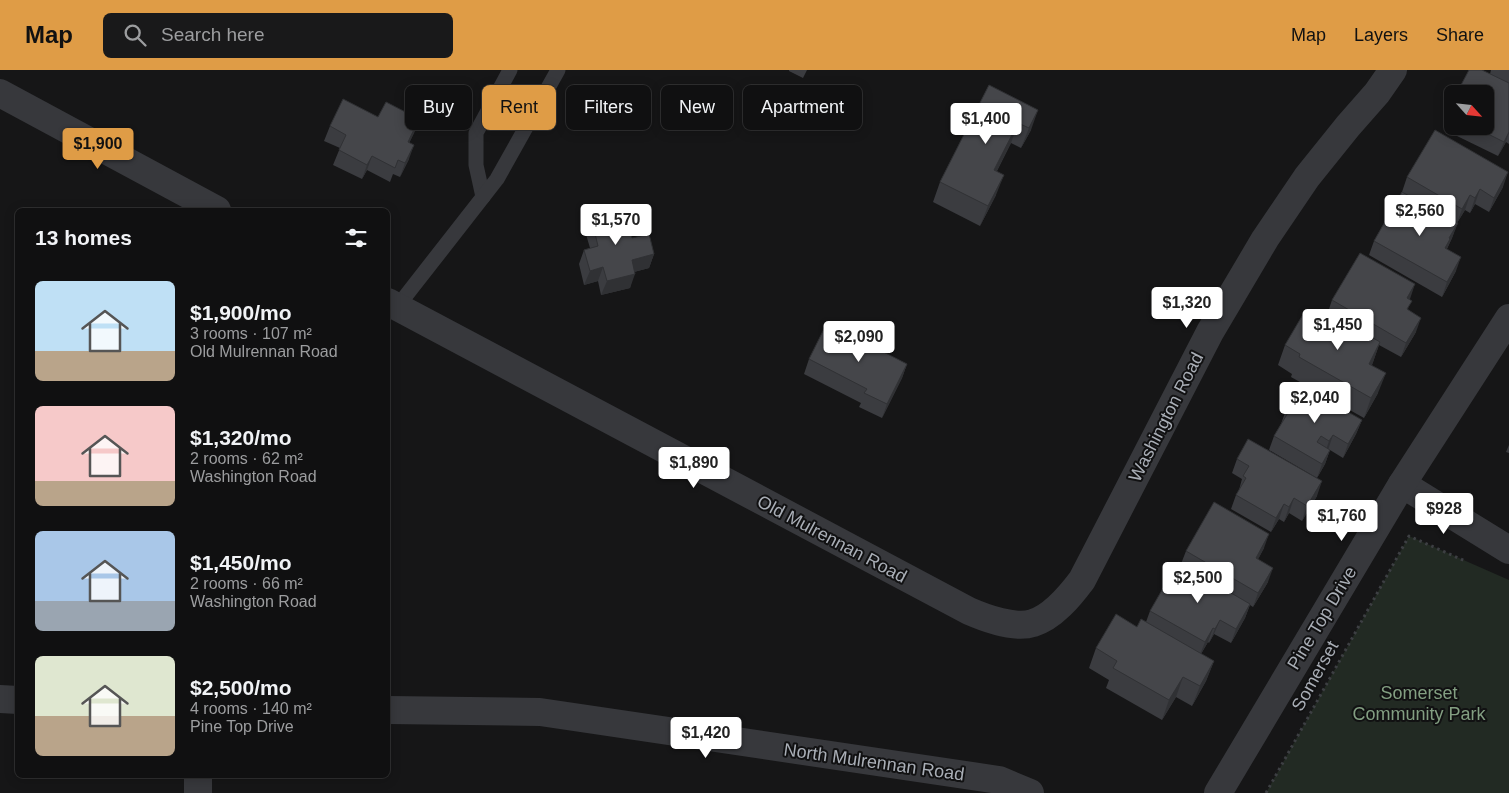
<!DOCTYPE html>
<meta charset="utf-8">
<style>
:root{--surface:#101011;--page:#19191a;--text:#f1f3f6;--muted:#9c9d9f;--line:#303031;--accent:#df9c46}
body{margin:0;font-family:Arial,sans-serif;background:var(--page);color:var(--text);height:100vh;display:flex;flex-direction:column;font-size:19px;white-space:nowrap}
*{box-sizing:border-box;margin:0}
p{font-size:16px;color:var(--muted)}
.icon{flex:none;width:28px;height:28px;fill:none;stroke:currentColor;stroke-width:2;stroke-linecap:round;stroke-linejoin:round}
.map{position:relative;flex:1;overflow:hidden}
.panel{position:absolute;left:15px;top:138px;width:375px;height:570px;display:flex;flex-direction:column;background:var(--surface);border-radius:8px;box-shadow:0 2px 12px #0003,0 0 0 1px var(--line)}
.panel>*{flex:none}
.banner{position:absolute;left:405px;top:15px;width:475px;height:45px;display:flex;gap:10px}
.needle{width:32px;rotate:117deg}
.tools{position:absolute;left:1444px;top:15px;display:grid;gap:10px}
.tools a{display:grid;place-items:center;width:50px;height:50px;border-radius:8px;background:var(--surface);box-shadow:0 2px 12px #0003,0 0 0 1px var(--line);font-size:25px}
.price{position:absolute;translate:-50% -42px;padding:0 11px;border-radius:5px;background:#fff;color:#222;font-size:16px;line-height:32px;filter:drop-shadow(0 1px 2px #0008)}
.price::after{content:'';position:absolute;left:50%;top:30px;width:15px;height:11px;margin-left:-8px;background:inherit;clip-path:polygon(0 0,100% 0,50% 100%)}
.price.selected{background:var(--accent);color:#111}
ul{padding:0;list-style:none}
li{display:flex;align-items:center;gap:15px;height:125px;padding:0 20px}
li span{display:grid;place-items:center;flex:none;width:140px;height:100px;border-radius:8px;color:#555}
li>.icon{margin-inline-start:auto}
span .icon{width:60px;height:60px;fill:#fffc;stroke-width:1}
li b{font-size:21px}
h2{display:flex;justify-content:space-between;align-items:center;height:60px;padding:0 20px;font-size:21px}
.chip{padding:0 18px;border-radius:8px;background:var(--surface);box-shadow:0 2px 12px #0003,0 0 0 1px var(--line);font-size:18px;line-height:45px}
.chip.selected{background:var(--accent);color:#111}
header{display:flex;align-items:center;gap:30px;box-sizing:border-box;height:70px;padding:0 25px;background:var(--accent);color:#111}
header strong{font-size:24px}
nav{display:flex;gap:28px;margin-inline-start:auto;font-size:18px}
.search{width:350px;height:45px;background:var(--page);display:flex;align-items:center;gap:12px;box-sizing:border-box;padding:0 18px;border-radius:8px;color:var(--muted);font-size:19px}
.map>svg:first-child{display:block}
.green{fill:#222a23}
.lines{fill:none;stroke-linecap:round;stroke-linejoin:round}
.path{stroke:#3d3f43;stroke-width:3;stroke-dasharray:2.5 4;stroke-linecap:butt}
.service{stroke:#37383c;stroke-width:15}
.minor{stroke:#37383c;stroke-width:28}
.wall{fill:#3b3c40}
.shaded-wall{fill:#303134}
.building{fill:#45464a;stroke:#303134}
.labels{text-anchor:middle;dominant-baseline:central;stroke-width:4;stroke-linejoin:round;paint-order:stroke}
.street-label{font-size:18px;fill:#a9aeb6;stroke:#111112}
.park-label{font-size:18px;fill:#839f82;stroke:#111112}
</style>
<header>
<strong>Map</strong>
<div class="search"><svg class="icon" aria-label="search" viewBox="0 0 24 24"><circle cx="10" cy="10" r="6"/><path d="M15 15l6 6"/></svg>Search here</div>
<nav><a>Map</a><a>Layers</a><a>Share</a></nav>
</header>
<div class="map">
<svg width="1509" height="723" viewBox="0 0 1509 723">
<rect width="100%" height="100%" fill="#161617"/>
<path class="green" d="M 1409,466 L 1509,510 L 1509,723 L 1266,723 Z"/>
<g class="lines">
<path class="path" d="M 1266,723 L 1409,466 L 1465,491"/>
<g class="service">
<path d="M 483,127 L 476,95 L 476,63 L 510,0"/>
<path d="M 397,237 L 497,109 L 558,0"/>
</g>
<g class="minor">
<path d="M 0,23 L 217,140"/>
<path d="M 388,232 L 969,541 C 985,548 1015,559 1033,553 C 1053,547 1070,526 1082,510 L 1210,262 L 1265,169 L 1307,107 L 1348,56 L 1377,23 L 1393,0"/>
<path d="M 1402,414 L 1509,480"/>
<path d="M 0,629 L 18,630"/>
<path d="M 388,640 L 540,642 L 999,710 L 1030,723"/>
<path d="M 198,723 L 198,705"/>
<path d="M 1218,723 L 1402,414 L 1509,248"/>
</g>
</g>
<g class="wall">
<path d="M 789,0 L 807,0 L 803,8 L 789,1 Z"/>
<path d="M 1491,0 L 1509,0 L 1509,74 L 1506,72 L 1498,86 L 1457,66 L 1461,56 L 1485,56 L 1485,24 L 1458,24 L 1461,15 L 1490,4 Z"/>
<path d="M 989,15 L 1031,60 L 1021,78 L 1011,73 L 997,101 L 996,125 L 980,156 L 933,132 L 940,112 Z"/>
<path d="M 419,49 L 414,63 L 409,73 L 409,89 L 400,107 L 393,104 L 390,112 L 367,100 L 362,109 L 333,95 L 340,78 L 324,71 L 330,56 Z"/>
<path d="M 1407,107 L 1503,117 L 1489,142 L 1475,134 L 1470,143 L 1465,140 L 1457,153 L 1452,168 L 1447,179 L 1456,201 L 1442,227 L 1369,185 L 1374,171 L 1402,122 Z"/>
<path d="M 591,147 L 632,168 L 654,184 L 649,198 L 634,202 L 630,218 L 601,225 L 598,211 L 584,215 L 579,194 L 584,180 L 590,178 L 585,161 Z"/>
<path d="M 1409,229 L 1408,240 L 1416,262 L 1401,287 L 1379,275 L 1372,295 L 1378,323 L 1364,348 L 1291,307 L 1292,304 L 1278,295 L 1285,275 L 1320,249 L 1328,242 L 1332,230 Z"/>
<path d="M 809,289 L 907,294 L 902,308 L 882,348 L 859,337 L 861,333 L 804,304 Z"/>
<path d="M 1294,331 L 1362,350 L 1356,364 L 1343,388 L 1330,380 L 1325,394 L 1317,408 L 1269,380 L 1274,366 L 1281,354 L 1286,340 Z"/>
<path d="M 1509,375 L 1509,383 L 1506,382 Z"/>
<path d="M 1237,389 L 1317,426 L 1302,451 L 1289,443 L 1284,452 L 1279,449 L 1271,462 L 1231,439 L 1236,425 L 1239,420 L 1242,409 L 1232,403 Z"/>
<path d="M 1264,478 L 1258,489 L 1268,512 L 1253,537 L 1250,535 L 1245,548 L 1231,573 L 1214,564 L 1209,573 L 1208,572 L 1201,584 L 1214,591 L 1206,611 L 1192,636 L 1176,627 L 1162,650 L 1106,618 L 1109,610 L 1089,598 L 1096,578 L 1146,552 L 1150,541 L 1181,494 L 1186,481 Z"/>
</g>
<g class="shaded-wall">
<path d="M 1038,40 L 1031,60 L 1021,78 L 1029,58 Z"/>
<path d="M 419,49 L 414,63 L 403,86 L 408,72 Z"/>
<path d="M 1018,53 L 1011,73 L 987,120 L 994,100 Z"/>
<path d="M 1509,62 L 1506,72 L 1498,86 L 1504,72 Z"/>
<path d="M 414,75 L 409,89 L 400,107 L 405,93 Z"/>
<path d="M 372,86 L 367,100 L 362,109 L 367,95 Z"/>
<path d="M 1508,102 L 1503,117 L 1489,142 L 1494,128 Z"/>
<path d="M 1004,105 L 996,125 L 980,156 L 988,136 Z"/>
<path d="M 1480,119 L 1475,134 L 1470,143 L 1475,128 Z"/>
<path d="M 1470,125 L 1465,140 L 1457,153 L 1462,139 Z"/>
<path d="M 1458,153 L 1452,168 L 1440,192 L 1449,168 Z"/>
<path d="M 654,184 L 649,198 L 626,204 L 632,190 Z"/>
<path d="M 1461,187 L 1456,201 L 1442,227 L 1447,212 Z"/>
<path d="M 603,197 L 598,211 L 584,215 L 590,201 Z"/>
<path d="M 635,204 L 630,218 L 601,225 L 607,211 Z"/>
<path d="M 1415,214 L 1410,229 L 1401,242 L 1407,228 Z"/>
<path d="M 1421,248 L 1416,262 L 1401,287 L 1406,273 Z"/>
<path d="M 1380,272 L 1373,292 L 1362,314 L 1369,294 Z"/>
<path d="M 907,294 L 902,308 L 882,348 L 887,334 Z"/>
<path d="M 1386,303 L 1378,323 L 1364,348 L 1371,328 Z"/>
<path d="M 1362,350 L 1356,364 L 1343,388 L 1348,374 Z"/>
<path d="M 1333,365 L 1328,380 L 1324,386 L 1329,371 Z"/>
<path d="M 1330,380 L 1325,394 L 1317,408 L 1322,394 Z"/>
<path d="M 1322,411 L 1317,426 L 1302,451 L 1307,436 Z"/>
<path d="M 1294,428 L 1289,443 L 1284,452 L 1289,437 Z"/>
<path d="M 1284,434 L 1279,449 L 1271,462 L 1276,448 Z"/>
<path d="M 1269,464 L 1264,478 L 1251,503 L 1256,488 Z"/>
<path d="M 1273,498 L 1268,512 L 1253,537 L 1258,523 Z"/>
<path d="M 1250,534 L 1245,548 L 1231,573 L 1236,559 Z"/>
<path d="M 1220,550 L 1214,564 L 1209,573 L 1215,559 Z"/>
<path d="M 1213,558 L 1208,572 L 1199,587 L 1205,572 Z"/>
<path d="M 1214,591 L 1206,611 L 1192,636 L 1200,616 Z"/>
<path d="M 1183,607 L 1176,627 L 1162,650 L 1169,630 Z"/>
</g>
<g class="building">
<path d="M 1469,0 L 1482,0 L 1509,13 L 1509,62 L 1504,72 L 1472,56 L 1485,56 L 1485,24 L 1477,24 L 1477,23 L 1461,15 Z"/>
<path d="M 989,15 L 1038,40 L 1029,58 L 1018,53 L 994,100 L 1004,105 L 988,136 L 940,112 Z"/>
<path d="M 343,29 L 378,47 L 386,32 L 419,49 L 408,72 L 414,75 L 405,93 L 398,90 L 395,98 L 372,86 L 367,95 L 339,80 L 346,65 L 330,56 Z"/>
<path d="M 1435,60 L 1508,102 L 1494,128 L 1480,119 L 1475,128 L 1470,125 L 1462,139 L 1407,107 Z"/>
<path d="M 1402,122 L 1458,153 L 1449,168 L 1450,169 L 1445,178 L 1461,187 L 1447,212 L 1374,171 Z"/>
<path d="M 624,138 L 632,168 L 649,164 L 654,184 L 632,190 L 635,204 L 607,211 L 603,197 L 590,201 L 584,180 L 598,176 L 591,147 Z"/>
<path d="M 1360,183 L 1415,214 L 1407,228 L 1412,231 L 1407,239 L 1421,248 L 1406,273 L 1332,230 Z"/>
<path d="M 1325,240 L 1380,272 L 1369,294 L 1386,303 L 1371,328 L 1299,287 L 1300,284 L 1285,275 L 1305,241 L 1320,249 Z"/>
<path d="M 827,253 L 907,294 L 887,334 L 864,323 L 867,319 L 809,289 Z"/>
<path d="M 1303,316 L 1362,350 L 1348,374 L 1333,365 L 1329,371 L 1321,366 L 1317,372 L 1330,380 L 1322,394 L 1274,366 L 1289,341 L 1286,340 L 1292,330 L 1294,331 Z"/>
<path d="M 1248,369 L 1322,411 L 1307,436 L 1294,428 L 1289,437 L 1284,434 L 1276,448 L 1236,425 L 1246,408 L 1243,406 L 1249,396 L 1237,389 Z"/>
<path d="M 1214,432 L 1269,464 L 1256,488 L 1273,498 L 1258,523 L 1186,481 Z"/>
<path d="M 1178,492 L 1250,534 L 1236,559 L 1220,550 L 1215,559 L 1213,558 L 1205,572 L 1150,541 Z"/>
<path d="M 1116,544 L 1137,557 L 1141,549 L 1214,591 L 1200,616 L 1183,607 L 1169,630 L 1113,598 L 1117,591 L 1096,578 Z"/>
</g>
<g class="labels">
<g class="street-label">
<text transform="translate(1166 347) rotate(-63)">Washington Road</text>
<text transform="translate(832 469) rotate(28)">Old Mulrennan Road</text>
<text transform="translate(1322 548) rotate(-59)">Pine Top Drive</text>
<text transform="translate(1315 606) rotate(-61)">Somerset</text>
<text transform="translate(874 692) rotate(8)">North Mulrennan Road</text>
</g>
<g class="park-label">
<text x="1419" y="623">Somerset<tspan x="1419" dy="21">Community Park</tspan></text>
</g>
</g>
</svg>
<div class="tools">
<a><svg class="needle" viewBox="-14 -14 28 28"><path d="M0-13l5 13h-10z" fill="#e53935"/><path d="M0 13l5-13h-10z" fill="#9c9d9f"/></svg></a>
</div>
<b class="price" style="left:986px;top:75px">$1,400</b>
<b class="price selected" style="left:98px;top:100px">$1,900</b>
<b class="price" style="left:1420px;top:167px">$2,560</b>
<b class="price" style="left:616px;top:176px">$1,570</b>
<b class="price" style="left:1187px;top:259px">$1,320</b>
<b class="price" style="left:1338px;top:281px">$1,450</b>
<b class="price" style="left:859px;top:293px">$2,090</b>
<b class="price" style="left:1315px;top:354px">$2,040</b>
<b class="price" style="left:694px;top:419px">$1,890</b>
<b class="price" style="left:1444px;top:465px">$928</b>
<b class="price" style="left:1342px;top:472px">$1,760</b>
<b class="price" style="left:1198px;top:534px">$2,500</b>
<b class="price" style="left:706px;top:689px">$1,420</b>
<div class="banner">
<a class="chip">Buy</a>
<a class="chip selected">Rent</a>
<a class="chip">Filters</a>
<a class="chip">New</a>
<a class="chip">Apartment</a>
</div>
<section class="panel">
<h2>13 homes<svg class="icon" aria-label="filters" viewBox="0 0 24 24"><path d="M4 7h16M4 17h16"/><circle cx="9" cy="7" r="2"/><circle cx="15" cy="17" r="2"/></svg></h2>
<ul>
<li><span style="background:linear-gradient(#bfe0f5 70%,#b9a48a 0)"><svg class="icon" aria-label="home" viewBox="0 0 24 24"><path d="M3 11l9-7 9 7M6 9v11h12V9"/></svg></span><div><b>$1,900/mo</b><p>3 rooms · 107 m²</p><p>Old Mulrennan Road</p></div></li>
<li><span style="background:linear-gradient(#f6c9c9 75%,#b9a48a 0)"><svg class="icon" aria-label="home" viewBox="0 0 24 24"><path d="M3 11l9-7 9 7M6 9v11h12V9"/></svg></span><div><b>$1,320/mo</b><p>2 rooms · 62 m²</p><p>Washington Road</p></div></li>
<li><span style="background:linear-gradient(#a9c7e8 70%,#9aa5b1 0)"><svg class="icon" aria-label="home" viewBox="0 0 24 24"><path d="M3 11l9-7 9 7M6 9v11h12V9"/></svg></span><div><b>$1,450/mo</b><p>2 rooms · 66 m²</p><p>Washington Road</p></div></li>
<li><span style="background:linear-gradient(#dfe7d0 60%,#b9a48a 0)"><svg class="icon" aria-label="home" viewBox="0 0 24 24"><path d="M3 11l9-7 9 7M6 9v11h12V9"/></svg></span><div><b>$2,500/mo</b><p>4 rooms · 140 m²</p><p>Pine Top Drive</p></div></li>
</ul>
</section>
</div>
